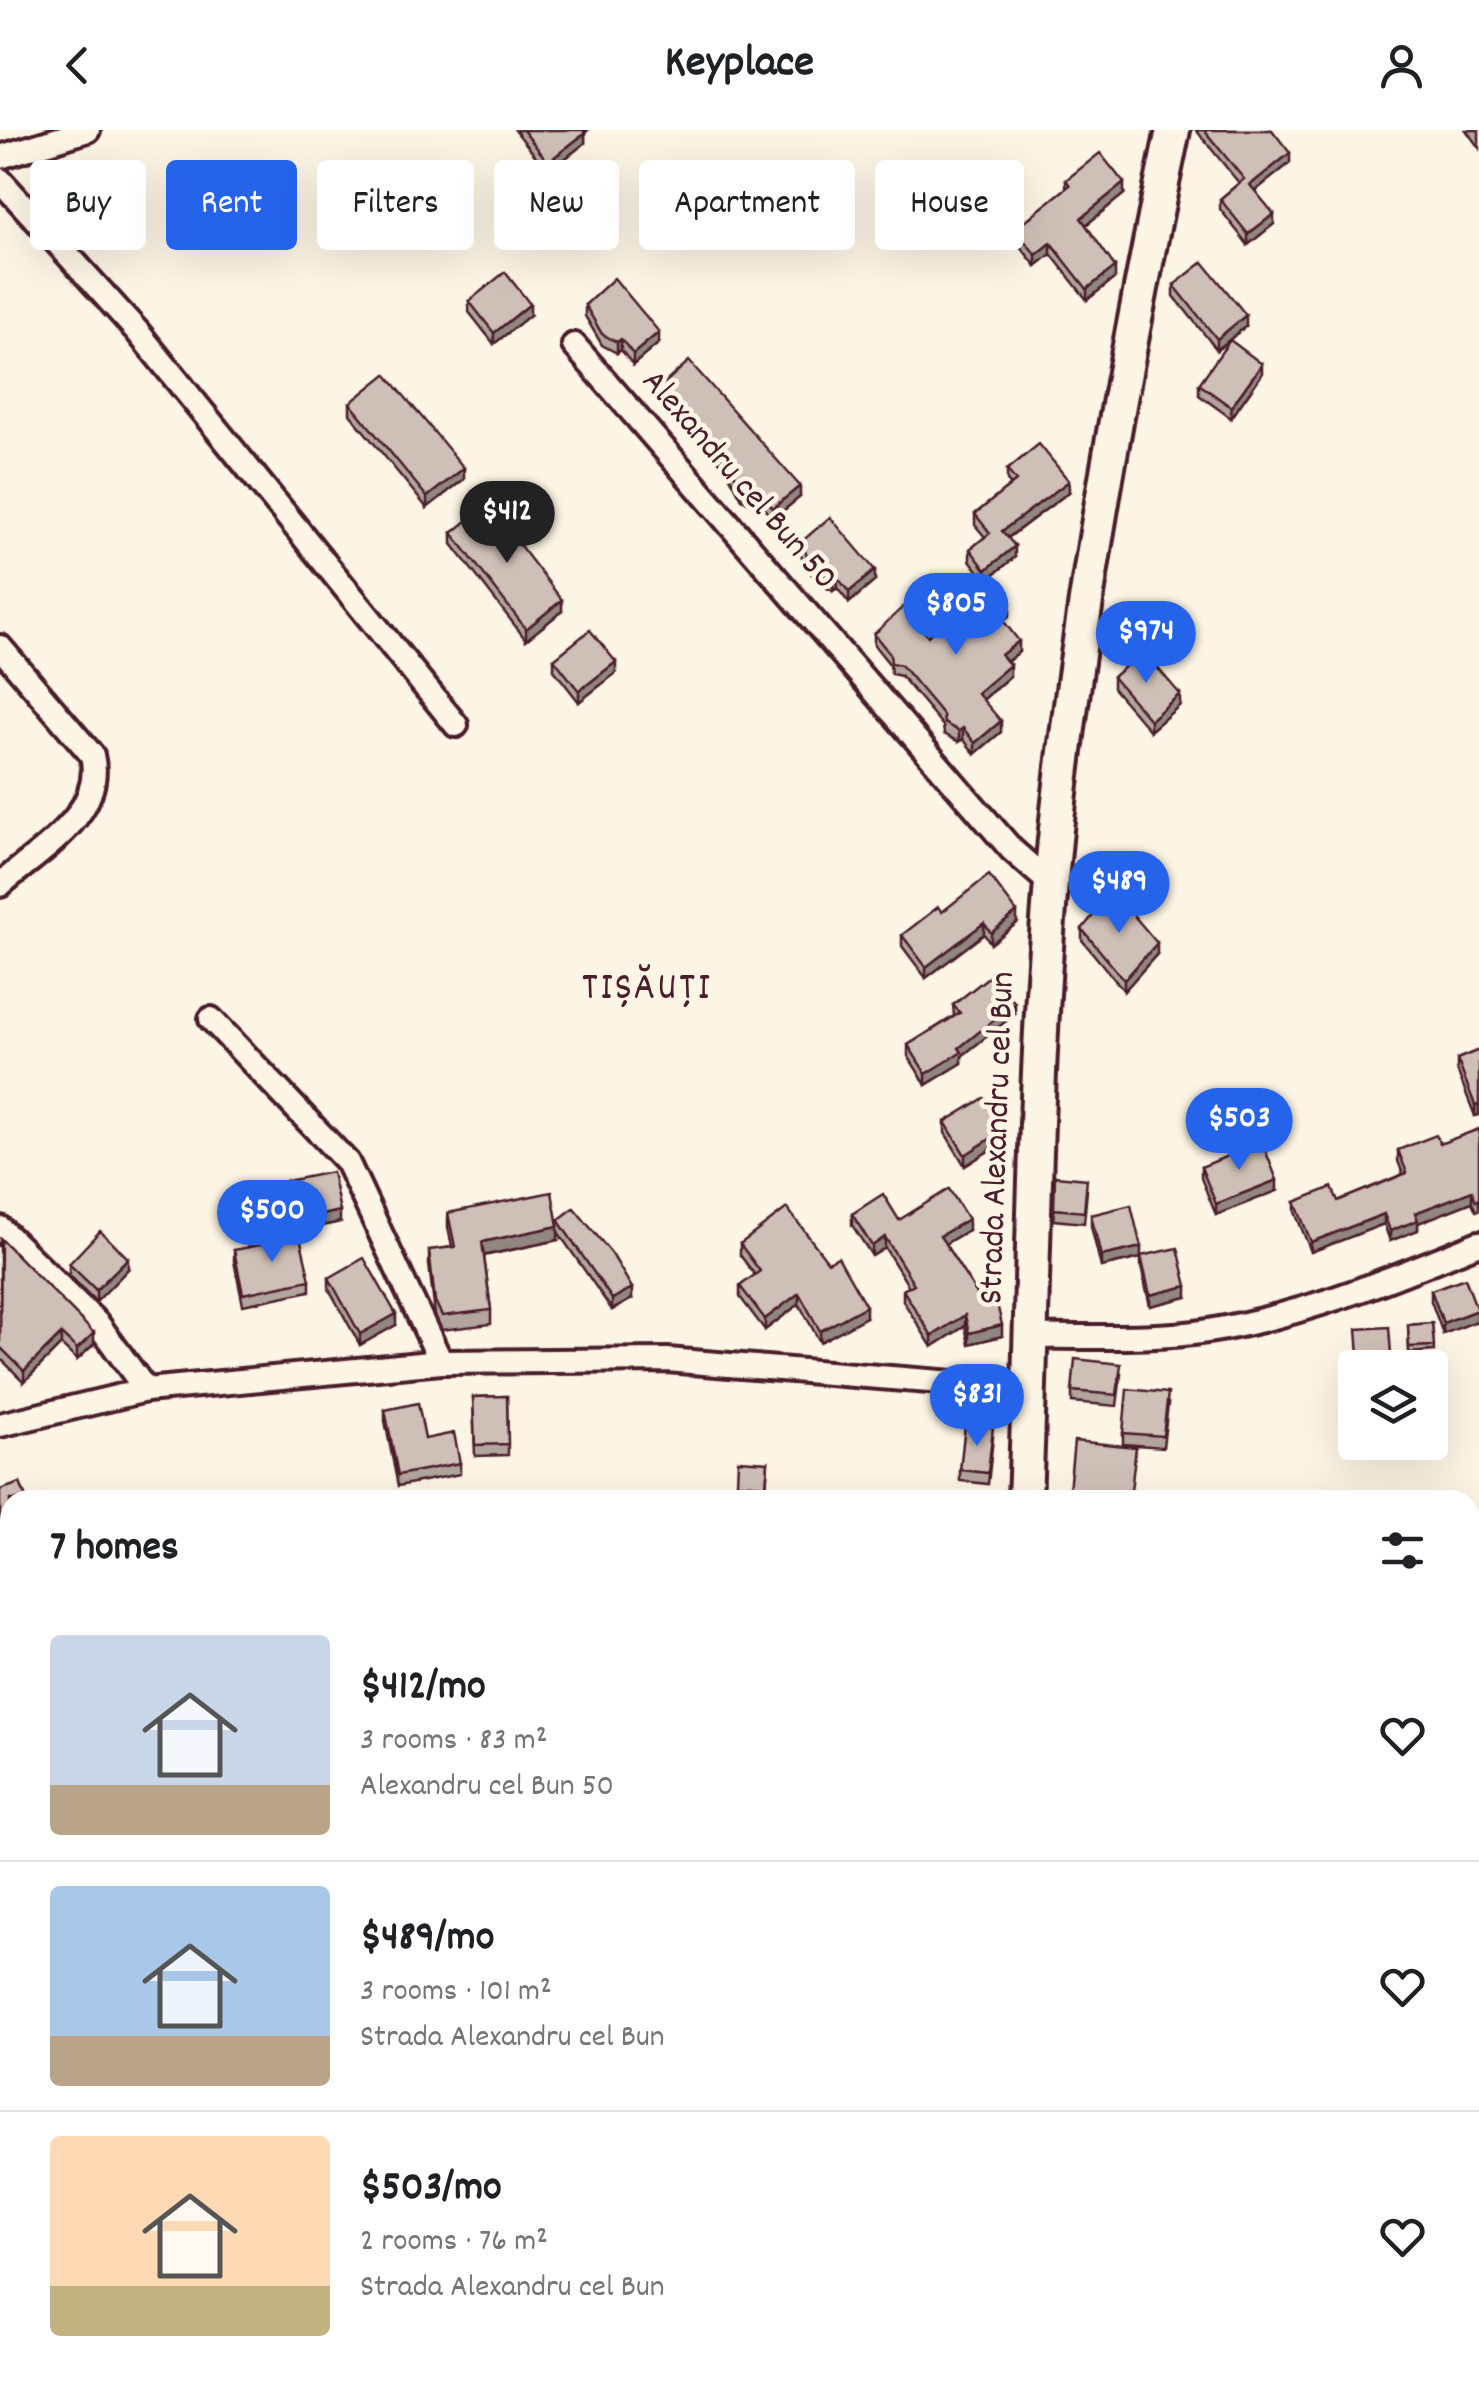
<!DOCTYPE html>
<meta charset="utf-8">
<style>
:root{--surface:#fff;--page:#f2f2f2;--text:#202124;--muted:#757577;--line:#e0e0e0;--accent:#2563eb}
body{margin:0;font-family:Dekko,sans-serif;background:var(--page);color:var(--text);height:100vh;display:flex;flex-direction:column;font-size:38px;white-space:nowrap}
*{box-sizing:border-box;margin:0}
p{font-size:32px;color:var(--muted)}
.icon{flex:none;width:55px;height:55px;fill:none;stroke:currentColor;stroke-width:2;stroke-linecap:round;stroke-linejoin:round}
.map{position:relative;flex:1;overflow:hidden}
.details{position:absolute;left:0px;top:1360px;width:1480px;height:892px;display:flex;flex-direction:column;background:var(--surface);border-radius:30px 30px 0 0;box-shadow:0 10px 40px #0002}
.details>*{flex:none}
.banner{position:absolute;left:30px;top:30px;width:1420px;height:90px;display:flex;gap:20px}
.fabs{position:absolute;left:1338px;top:1220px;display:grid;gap:20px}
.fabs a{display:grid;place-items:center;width:110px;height:110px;border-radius:10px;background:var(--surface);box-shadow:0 10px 40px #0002;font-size:50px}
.price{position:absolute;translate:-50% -85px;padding:0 22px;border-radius:35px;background:var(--accent);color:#fff;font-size:32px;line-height:65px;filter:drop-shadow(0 2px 5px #0008)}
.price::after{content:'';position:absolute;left:50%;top:60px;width:30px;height:22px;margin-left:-15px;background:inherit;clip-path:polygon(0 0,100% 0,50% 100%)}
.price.on{background:#222;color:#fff}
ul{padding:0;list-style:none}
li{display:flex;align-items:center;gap:30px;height:250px;padding:0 50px}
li+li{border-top:2px solid var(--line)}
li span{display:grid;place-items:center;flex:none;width:280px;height:200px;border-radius:10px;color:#555}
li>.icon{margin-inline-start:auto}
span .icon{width:120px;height:120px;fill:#fffc;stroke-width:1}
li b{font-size:42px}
h2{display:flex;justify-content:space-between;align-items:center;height:120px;padding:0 50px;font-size:42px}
.chip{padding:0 35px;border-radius:10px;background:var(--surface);box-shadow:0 10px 40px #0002;font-size:35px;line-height:90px}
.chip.on{background:var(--accent);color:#fff}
header{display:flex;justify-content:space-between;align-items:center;height:130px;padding:0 50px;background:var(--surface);font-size:45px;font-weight:700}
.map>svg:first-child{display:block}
.green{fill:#e2d5ca;stroke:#967a7a;stroke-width:2.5}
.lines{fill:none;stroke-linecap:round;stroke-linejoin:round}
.street-casing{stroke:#4a1f2b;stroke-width:30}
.secondary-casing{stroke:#4a1f2b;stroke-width:40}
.street{stroke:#fcf5e5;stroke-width:22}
.secondary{stroke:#fcf5e5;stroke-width:32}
.wall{fill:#b2a59d;stroke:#4a1f2b;stroke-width:2.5}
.shaded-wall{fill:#918680;stroke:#4a1f2b;stroke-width:2.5}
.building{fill:#cfc0b7;stroke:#4a1f2b;stroke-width:2.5}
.labels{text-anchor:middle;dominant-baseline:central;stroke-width:9;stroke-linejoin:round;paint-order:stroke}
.street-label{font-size:35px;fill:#4a1f2b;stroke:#fcf5e5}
.quarter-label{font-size:40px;letter-spacing:2.5px;fill:#4a1f2b;stroke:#fcf5e5}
</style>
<header><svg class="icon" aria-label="back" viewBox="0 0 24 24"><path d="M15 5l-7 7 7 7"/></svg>Keyplace<svg class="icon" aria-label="person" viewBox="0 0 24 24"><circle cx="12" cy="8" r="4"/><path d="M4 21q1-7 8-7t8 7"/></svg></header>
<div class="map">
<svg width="1479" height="2252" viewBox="0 0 1479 2252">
<rect width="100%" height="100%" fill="#fcf5e5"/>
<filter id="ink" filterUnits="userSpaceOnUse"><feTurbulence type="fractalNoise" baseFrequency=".01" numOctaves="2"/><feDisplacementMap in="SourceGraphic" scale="20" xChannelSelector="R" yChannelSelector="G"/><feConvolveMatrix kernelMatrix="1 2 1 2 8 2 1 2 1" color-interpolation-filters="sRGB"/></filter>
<g filter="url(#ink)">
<path class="green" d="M 1479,2168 L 1479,2252 L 1404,2252 L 1395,2243 L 1470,2242 L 1470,2172 Z"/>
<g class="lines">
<g class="street-casing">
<g id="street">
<path d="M 0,27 L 88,0"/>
<path d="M 0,50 L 137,201 L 456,595"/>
<path d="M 574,215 L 1012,720 L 1052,755"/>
<path d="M 0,517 L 92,625 C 106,684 38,721 0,755"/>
<path d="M 211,889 L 347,1032 L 441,1232"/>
<path d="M 0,1098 L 98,1194 L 146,1260"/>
<path d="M 1031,1207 C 1089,1206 1151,1210 1208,1201 C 1303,1186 1391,1149 1479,1113"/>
<path d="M 0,1295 L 146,1260 L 441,1232 L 667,1230 L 1029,1259"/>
<path d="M 0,1730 L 10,1738"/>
<path d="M 0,1845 L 10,1831"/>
<path d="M 935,2252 L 939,2242"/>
</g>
</g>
<g class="secondary-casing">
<g id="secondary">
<path d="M 1025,1370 C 1035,1131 1033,892 1061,654 C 1087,435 1128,216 1173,0"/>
<path d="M 1470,1848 L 1479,1831"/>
</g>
</g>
<use href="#street" class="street"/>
<use href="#secondary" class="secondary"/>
</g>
<g class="wall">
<path d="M 515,0 L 588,0 L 585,3 L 585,13 L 548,42 Z"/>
<path d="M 1196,0 L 1272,0 L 1290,33 L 1255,61 L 1274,94 L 1248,115 L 1220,79 L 1220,69 L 1239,53 Z"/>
<path d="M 1466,0 L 1479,0 L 1479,18 Z"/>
<path d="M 1066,50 L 1124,64 L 1086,95 L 1115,148 L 1087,170 L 1051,124 L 1036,136 L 1015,110 L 1015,99 L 1066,59 Z"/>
<path d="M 1174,155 L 1246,196 L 1217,220 L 1174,166 Z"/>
<path d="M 469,171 L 530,185 L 494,214 L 469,182 Z"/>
<path d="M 585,175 L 659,213 L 633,235 L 621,220 L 617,223 L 602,215 L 585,186 Z"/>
<path d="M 1262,244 L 1231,288 L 1199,265 L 1199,254 Z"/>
<path d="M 659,258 L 800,367 L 773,389 L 761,374 L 757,377 L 742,369 L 726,339 L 696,303 L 692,305 L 677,298 L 676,289 L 659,269 Z"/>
<path d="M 350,273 L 464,349 L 427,378 L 350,284 Z"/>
<path d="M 1007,340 L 1069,362 L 1008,408 L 1015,427 L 986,451 L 970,430 L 970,419 L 985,407 L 975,395 L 975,384 L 1011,355 L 1007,351 Z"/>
<path d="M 452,403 L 562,481 L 526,510 L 452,414 Z"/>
<path d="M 800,413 L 875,451 L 849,473 L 837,458 L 833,461 L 817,453 L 800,424 Z"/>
<path d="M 1010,485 L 1003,491 L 1019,522 L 1007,532 L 1010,546 L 983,570 L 1001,602 L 975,624 L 963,609 L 959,612 L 944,604 L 943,596 L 901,546 L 891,544 L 890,535 L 874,515 L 874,504 L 928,506 Z"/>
<path d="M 554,529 L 616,543 L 579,572 L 554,540 Z"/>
<path d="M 1113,547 L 1180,575 L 1150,601 L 1113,558 Z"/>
<path d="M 942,782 L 1017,793 L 991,814 L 984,804 L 926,848 L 902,816 L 902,805 Z"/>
<path d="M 1082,799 L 1157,824 L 1124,861 L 1082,810 Z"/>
<path d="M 953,875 L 1015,884 L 962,926 L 962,933 L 926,955 L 908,926 L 908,915 L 954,886 Z"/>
<path d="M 1479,920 L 1479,985 L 1475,986 L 1457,940 L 1457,929 Z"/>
<path d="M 945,992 L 1004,1011 L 965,1036 L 945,1003 Z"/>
<path d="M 1479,999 L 1479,1080 L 1476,1081 L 1472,1072 L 1418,1093 L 1418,1100 L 1390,1111 L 1384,1094 L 1311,1122 L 1295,1082 L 1295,1072 L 1338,1071 L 1403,1044 L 1398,1031 L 1398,1020 L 1440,1014 Z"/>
<path d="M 1201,1037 L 1277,1061 L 1216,1085 L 1201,1048 Z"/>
<path d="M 1055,1046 L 1087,1060 L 1084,1093 L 1054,1090 Z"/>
<path d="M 287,1051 L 340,1092 L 294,1102 L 287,1062 Z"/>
<path d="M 448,1083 L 558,1090 L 632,1169 L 612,1180 L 558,1102 L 558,1110 L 484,1126 L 491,1180 L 491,1194 L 442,1200 L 435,1185 L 429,1134 L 429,1120 L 452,1117 L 448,1097 Z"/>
<path d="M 852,1084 L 968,1100 L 945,1114 L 1002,1206 L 969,1214 L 965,1196 L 932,1217 L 903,1171 L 903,1160 L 909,1157 L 885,1118 L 872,1126 L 852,1095 Z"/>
<path d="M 1091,1085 L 1141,1128 L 1101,1137 L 1091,1096 Z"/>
<path d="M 0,1110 L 94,1214 L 77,1230 L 61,1215 L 24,1252 L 0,1228 Z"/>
<path d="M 740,1114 L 866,1187 L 820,1212 L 799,1174 L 765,1200 L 740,1167 L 740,1156 L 755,1145 L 740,1125 Z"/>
<path d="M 234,1120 L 310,1150 L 310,1161 L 243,1175 L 234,1131 Z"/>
<path d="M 1141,1126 L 1187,1167 L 1150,1176 L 1141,1137 Z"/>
<path d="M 69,1134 L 128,1139 L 96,1172 L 69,1145 Z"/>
<path d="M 329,1148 L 396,1195 L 360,1215 L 329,1159 Z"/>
<path d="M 1431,1160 L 1477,1191 L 1443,1204 L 1431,1171 Z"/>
<path d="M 1432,1193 L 1434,1221 L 1409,1223 L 1408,1195 Z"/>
<path d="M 1121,1244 L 1117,1276 L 1072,1272 L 1072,1261 Z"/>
<path d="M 507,1266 L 508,1325 L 475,1326 L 473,1267 Z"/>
<path d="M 1168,1274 L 1163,1317 L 1123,1314 L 1123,1303 Z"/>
<path d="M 385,1280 L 460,1333 L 460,1344 L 398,1356 L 385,1291 Z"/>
<path d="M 993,1308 L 988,1354 L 960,1351 L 960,1340 Z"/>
<path d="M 768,1332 L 766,1361 L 737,1358 L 737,1353 Z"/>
<path d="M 0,1890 L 10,1891 L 10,1979 L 0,1977 Z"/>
<path d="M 387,2242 L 475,2242 L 477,2252 L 395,2252 Z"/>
<path d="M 718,2242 L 762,2242 L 757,2252 L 736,2252 Z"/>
<path d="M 1074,2242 L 1116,2242 L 1103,2252 L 1080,2252 Z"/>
</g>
<g class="shaded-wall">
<path d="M 585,3 L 585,13 L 548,42 L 548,32 Z"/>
<path d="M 1290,23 L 1290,33 L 1250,65 L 1250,55 Z"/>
<path d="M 1124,53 L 1124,64 L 1081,99 L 1081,88 Z"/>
<path d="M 1274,84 L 1274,94 L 1248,115 L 1248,104 Z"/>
<path d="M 1051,113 L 1051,124 L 1036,136 L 1036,125 Z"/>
<path d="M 1115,137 L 1115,148 L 1087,170 L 1087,159 Z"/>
<path d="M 530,174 L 530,185 L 494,214 L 494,203 Z"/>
<path d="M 1246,185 L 1246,196 L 1217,220 L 1217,209 Z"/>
<path d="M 659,202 L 659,213 L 633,235 L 633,224 Z"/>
<path d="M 621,209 L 621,220 L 617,223 L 617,212 Z"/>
<path d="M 1262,234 L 1262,244 L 1231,288 L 1231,277 Z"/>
<path d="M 696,292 L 696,303 L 692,305 L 692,294 Z"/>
<path d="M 464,338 L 464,349 L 427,378 L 427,367 Z"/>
<path d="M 1069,351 L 1069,362 L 1002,412 L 1002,401 Z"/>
<path d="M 800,356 L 800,367 L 773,389 L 773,378 Z"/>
<path d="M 761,363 L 761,374 L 757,377 L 757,366 Z"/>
<path d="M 1015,416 L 1015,427 L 986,451 L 986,440 Z"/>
<path d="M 875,440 L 875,451 L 849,473 L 849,462 Z"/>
<path d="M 837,447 L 837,458 L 833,461 L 833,450 Z"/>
<path d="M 562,470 L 562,481 L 526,510 L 526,499 Z"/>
<path d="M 1010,474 L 1010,485 L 998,495 L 998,484 Z"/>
<path d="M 1019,511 L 1019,522 L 1001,536 L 1001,525 Z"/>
<path d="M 616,532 L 616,543 L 579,572 L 579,561 Z"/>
<path d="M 1010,535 L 1010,546 L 977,574 L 977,563 Z"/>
<path d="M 1180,564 L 1180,575 L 1150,601 L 1150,590 Z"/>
<path d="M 1001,591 L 1001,602 L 975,624 L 975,613 Z"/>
<path d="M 963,598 L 963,609 L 959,612 L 959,601 Z"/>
<path d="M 1017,782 L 1017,793 L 991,814 L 991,803 Z"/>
<path d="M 984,793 L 984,804 L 926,848 L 926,837 Z"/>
<path d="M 1157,813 L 1157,824 L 1124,861 L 1124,850 Z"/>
<path d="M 1015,873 L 1015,884 L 962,926 L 962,933 L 926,955 L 926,944 Z"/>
<path d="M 1479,974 L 1479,985 L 1475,986 L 1475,975 Z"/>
<path d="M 1004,1000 L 1004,1011 L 965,1036 L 965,1025 Z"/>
<path d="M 1277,1050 L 1277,1061 L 1216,1085 L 1216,1074 Z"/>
<path d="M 1472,1061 L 1472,1072 L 1418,1093 L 1418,1100 L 1390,1111 L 1390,1101 L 1415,1083 Z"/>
<path d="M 340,1081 L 340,1092 L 294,1102 L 294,1091 Z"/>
<path d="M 1384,1084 L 1384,1094 L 1311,1122 L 1311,1112 Z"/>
<path d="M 968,1089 L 968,1100 L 940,1117 L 940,1106 Z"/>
<path d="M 558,1096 L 558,1110 L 482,1126 L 482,1112 Z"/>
<path d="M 885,1107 L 885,1118 L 872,1126 L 872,1116 Z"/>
<path d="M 1141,1117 L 1141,1128 L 1101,1137 L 1101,1126 Z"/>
<path d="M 128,1128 L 128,1139 L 96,1172 L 96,1160 Z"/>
<path d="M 1187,1156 L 1187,1167 L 1150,1176 L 1150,1165 Z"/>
<path d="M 632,1158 L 632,1169 L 612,1180 L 612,1169 Z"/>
<path d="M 799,1163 L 799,1174 L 765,1200 L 765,1189 Z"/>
<path d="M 866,1176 L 866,1187 L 820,1212 L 820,1201 Z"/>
<path d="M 1477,1180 L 1477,1191 L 1443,1204 L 1443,1193 Z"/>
<path d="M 396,1184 L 396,1195 L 360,1215 L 360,1204 Z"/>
<path d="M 965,1185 L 965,1196 L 932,1217 L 932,1206 Z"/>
<path d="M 1002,1195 L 1002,1206 L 969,1214 L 969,1203 Z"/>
<path d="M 94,1203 L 94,1214 L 77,1230 L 77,1219 Z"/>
<path d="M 61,1204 L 61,1215 L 24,1252 L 24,1241 Z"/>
<path d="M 10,1448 L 10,1459 L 0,1466 L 0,1455 Z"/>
<path d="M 10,1621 L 10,1632 L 0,1636 L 0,1625 Z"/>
<path d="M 1479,1969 L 1479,1975 L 1470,1980 L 1470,1975 Z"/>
<path d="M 1478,1997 L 1478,2002 L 1470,2008 L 1470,2002 Z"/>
<path d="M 757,2242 L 762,2242 L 757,2252 L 753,2252 Z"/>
<path d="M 1095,2242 L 1116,2242 L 1103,2252 L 1088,2252 L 1088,2248 Z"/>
</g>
<g class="building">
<path d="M 523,0 L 583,0 L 585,3 L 548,32 Z"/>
<path d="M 1204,0 L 1272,0 L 1290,23 L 1250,55 L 1274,84 L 1248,104 L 1220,69 L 1244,49 Z"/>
<path d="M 1100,23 L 1124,53 L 1081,88 L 1115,137 L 1087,159 L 1051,113 L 1036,125 L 1015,99 L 1070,55 L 1066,50 Z"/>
<path d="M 1203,132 L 1246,185 L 1217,209 L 1174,155 Z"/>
<path d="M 505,142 L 530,174 L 494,203 L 469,171 Z"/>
<path d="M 614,148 L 659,202 L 633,224 L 621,209 L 617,212 L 602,204 L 585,175 Z"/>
<path d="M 1230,210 L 1262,234 L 1231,277 L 1199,254 Z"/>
<path d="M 689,231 L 800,356 L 773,378 L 761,363 L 757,366 L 742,358 L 726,328 L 696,292 L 692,294 L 677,287 L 676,278 L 659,258 Z"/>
<path d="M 386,244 L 464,338 L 427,367 L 350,273 Z"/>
<path d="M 1039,314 L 1069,351 L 1002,401 L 1015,416 L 986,440 L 970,419 L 990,403 L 975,384 L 1016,351 L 1007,340 Z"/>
<path d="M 488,374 L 562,470 L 526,499 L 452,403 Z"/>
<path d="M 830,387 L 875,440 L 849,462 L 837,447 L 833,450 L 817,442 L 800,413 Z"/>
<path d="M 990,450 L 1010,474 L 998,484 L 1019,511 L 1001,525 L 1010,535 L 977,563 L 1001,591 L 975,613 L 963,598 L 959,601 L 944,593 L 943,585 L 901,535 L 891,533 L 890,524 L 874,504 L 903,477 L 928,506 Z"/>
<path d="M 590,500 L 616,532 L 579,561 L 554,529 Z"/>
<path d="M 1143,521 L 1180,564 L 1150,590 L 1113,547 Z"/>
<path d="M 989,745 L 1017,782 L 991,803 L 984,793 L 926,837 L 902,805 L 938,777 L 942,782 Z"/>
<path d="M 1113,761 L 1157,813 L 1124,850 L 1082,799 Z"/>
<path d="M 992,844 L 1015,873 L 959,918 L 962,922 L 926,944 L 908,915 L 960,883 L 953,875 Z"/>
<path d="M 1479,920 L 1479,974 L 1475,975 L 1457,929 Z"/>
<path d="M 984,968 L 1004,1000 L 965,1025 L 945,992 Z"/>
<path d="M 1479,999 L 1479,1069 L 1476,1071 L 1472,1061 L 1415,1083 L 1418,1090 L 1390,1101 L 1384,1084 L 1311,1112 L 1295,1072 L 1332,1057 L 1338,1071 L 1407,1043 L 1398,1020 L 1436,1005 L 1440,1014 Z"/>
<path d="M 1262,1012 L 1277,1050 L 1216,1074 L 1201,1037 Z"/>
<path d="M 332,1042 L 340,1081 L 294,1091 L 287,1051 Z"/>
<path d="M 1055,1046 L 1087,1049 L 1084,1082 L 1054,1079 Z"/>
<path d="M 949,1059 L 968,1089 L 940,1106 L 980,1169 L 995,1165 L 1002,1195 L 969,1203 L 965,1185 L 932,1206 L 903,1160 L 914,1154 L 885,1107 L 872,1116 L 852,1084 L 883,1064 L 899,1090 Z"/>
<path d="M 552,1062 L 558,1096 L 482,1112 L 491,1180 L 442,1186 L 435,1171 L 429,1120 L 455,1117 L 448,1083 Z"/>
<path d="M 1131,1075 L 1141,1117 L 1101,1126 L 1091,1085 Z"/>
<path d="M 574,1078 L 612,1124 L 632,1158 L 612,1169 L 558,1090 Z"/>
<path d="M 787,1078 L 828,1132 L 838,1127 L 866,1176 L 820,1201 L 799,1163 L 765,1189 L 740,1156 L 760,1141 L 740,1114 Z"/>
<path d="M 100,1101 L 128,1128 L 96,1160 L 69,1134 Z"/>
<path d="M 300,1107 L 310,1150 L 243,1164 L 234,1120 Z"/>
<path d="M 1,1109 L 94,1203 L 77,1219 L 61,1204 L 24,1241 L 0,1217 Z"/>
<path d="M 1178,1118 L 1187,1156 L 1150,1165 L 1141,1126 Z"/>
<path d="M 364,1128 L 396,1184 L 360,1204 L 329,1148 Z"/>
<path d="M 1465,1148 L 1477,1180 L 1443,1193 L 1431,1160 Z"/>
<path d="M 1432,1193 L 1434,1216 L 1409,1217 L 1408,1195 Z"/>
<path d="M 1389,1197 L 1392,1238 L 1360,1238 L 1357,1199 Z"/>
<path d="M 1075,1229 L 1121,1234 L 1117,1265 L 1072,1261 Z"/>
<path d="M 1127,1259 L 1168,1263 L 1163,1306 L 1123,1303 Z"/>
<path d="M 507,1266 L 508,1314 L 475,1315 L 473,1267 Z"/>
<path d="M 418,1273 L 425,1309 L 454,1303 L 460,1333 L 398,1345 L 385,1280 Z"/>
<path d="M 965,1295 L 993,1297 L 988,1343 L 960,1340 Z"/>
<path d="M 1074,1311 L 1136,1317 L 1130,1370 L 1068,1370 Z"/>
<path d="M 738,1330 L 768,1332 L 766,1355 L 737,1353 Z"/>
<path d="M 20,1353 L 27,1370 L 10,1370 L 10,1448 L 0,1455 L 0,1360 Z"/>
<path d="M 0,1571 L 10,1595 L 10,1621 L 0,1625 Z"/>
<path d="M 0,1890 L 10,1891 L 10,1969 L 0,1967 Z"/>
<path d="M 1470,1935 L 1479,1950 L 1479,1969 L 1470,1975 Z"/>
<path d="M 1470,1986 L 1478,1997 L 1470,2002 Z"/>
<path d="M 396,2242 L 475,2242 L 477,2246 L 467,2252 L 397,2252 L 400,2248 Z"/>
<path d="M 739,2242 L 757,2242 L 753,2250 Z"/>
</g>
</g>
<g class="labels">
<g class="street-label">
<text transform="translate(738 351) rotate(49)">Alexandru cel Bun 50</text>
<text transform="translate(999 1008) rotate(-88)">Strada Alexandru cel Bun</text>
</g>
<g class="quarter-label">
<text x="647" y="860">TIȘĂUȚI</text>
</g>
</g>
</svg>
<div class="fabs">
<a><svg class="icon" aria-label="layers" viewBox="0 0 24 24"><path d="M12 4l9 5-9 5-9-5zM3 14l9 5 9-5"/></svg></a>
</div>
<b class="price on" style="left:507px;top:436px">$412</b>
<b class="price" style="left:956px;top:528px">$805</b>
<b class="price" style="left:1146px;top:556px">$974</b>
<b class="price" style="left:1119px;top:806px">$489</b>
<b class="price" style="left:1239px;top:1043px">$503</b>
<b class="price" style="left:272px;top:1135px">$500</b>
<b class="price" style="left:977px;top:1319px">$831</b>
<div class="banner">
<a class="chip">Buy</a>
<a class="chip on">Rent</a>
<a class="chip">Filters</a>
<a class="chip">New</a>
<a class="chip">Apartment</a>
<a class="chip">House</a>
</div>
<section class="details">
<h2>7 homes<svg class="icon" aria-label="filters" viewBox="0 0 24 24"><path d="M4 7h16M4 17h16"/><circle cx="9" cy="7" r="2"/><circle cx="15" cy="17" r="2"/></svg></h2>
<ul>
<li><span style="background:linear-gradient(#c9d6e8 75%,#b9a48a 0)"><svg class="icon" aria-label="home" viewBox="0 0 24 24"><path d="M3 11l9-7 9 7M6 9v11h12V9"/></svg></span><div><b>$412/mo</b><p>3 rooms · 83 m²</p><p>Alexandru cel Bun 50</p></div><svg class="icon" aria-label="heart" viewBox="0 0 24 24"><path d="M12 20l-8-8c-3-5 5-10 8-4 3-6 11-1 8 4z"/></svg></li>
<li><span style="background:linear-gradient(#a9c7e8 75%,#b9a48a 0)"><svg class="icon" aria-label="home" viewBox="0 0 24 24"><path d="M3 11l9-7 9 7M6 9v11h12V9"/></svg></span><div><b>$489/mo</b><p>3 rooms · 101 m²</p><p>Strada Alexandru cel Bun</p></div><svg class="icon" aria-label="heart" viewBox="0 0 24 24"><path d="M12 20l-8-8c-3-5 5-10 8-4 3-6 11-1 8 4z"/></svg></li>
<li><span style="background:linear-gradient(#ffd9b3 75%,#c2b280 0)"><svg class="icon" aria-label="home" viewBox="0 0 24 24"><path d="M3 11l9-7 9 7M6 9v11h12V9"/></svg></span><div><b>$503/mo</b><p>2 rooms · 76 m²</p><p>Strada Alexandru cel Bun</p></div><svg class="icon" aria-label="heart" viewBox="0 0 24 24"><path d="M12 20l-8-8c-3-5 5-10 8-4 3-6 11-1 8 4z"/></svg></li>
</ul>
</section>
</div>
